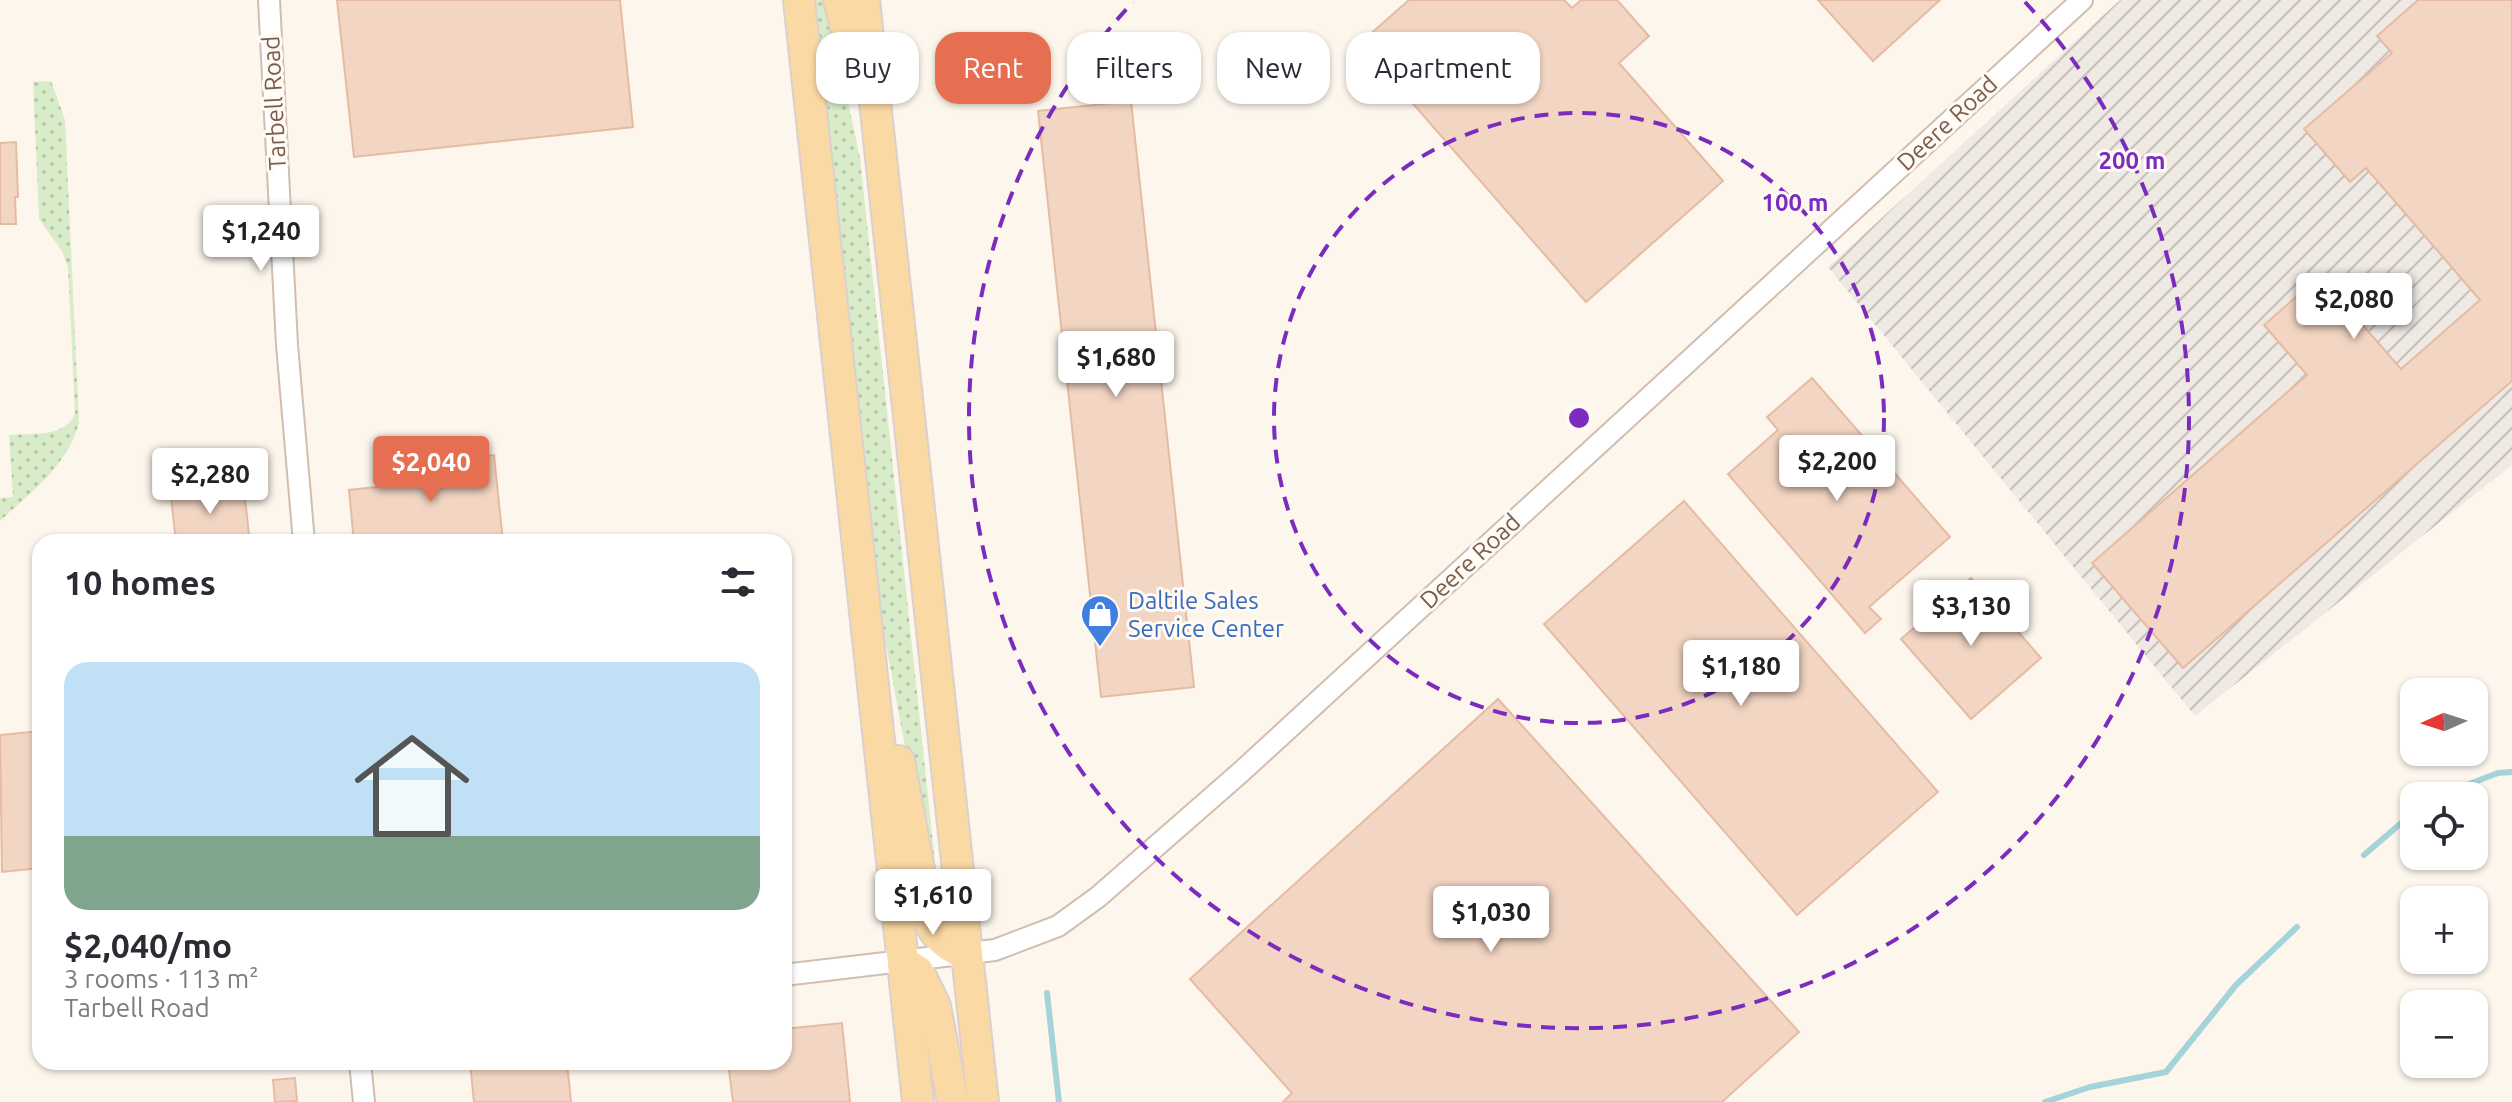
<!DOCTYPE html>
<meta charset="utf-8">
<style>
:root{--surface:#fff;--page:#f2f2f3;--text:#2b2b33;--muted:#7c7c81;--line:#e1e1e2;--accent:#e76f51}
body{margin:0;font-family:Ubuntu,sans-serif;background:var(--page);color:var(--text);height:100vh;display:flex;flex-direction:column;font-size:30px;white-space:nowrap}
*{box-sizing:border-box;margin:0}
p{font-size:26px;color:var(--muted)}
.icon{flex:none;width:44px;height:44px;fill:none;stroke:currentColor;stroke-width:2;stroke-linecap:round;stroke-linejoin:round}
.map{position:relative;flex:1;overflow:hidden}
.side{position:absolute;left:32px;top:534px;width:760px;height:536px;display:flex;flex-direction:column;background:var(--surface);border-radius:24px;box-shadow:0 2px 6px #0004}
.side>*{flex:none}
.banner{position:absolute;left:816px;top:32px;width:760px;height:72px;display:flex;gap:16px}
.needle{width:52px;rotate:267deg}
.tools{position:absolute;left:2400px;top:678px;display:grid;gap:16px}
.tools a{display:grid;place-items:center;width:88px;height:88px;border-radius:16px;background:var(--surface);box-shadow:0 2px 6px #0004;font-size:40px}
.price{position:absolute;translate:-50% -68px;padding:0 18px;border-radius:8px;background:#fff;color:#222;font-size:26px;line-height:52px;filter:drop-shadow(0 2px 4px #0008)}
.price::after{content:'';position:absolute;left:50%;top:48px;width:24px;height:18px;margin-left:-12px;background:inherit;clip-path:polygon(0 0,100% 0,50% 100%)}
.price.selected{background:var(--accent);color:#fff}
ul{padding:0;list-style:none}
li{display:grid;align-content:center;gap:16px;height:424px;padding:0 32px}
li+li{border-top:2px solid var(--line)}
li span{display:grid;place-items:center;height:248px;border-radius:24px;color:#555}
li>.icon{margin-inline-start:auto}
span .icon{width:144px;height:144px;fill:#fffc;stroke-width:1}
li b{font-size:34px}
h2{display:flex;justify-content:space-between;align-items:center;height:96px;padding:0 32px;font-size:34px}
.chip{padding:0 28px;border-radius:24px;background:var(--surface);box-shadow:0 2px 6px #0004;font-size:28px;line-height:72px}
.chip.selected{background:var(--accent);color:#fff}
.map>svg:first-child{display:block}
.industrial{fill:url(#industrial-furrows)}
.green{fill:url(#green-dots)}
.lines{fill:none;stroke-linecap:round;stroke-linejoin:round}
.stream{stroke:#a5d3da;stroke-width:6}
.building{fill:#f3d5c3;stroke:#e6bba3;stroke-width:2}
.street-casing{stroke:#d1beb0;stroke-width:24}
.primary-casing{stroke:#dad1cd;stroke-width:34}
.street{stroke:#fff;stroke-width:20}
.primary{stroke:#fbd9a5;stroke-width:30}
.ring{fill:none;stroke:#7b2cbf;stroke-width:4;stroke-dasharray:14 10}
.labels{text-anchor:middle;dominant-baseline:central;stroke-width:6;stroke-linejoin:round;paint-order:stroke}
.street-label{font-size:24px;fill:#7a5c4d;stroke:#fffaf3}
.shop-label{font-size:24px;fill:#366cbe;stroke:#fffaf3;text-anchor:start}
.centre{fill:#7b2cbf;stroke:#fffaf3;stroke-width:4}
.ring-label{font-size:24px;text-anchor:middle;font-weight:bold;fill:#7b2cbf;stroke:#fffaf3;stroke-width:6;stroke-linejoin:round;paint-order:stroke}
</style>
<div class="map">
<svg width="2512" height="1102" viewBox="0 0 2512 1102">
<defs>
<pattern id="industrial-furrows" width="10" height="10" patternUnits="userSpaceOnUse" patternTransform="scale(2)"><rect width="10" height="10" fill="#efe9e4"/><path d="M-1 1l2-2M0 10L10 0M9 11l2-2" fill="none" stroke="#c7c0bb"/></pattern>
<pattern id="green-dots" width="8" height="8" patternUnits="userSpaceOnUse" patternTransform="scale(2)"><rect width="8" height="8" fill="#d8ecc9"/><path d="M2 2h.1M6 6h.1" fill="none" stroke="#b4c2a5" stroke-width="1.8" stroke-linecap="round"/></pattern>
</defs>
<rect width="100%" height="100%" fill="#fdf6ec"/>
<path class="industrial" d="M 2120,0 L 2512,0 L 2512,465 L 2195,716 L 1828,267 Z"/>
<g class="green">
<path d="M 812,0 L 826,0 L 860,158 L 940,909 L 935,909 L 872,569 Z"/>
<path d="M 51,81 L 65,120 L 79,423 C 67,466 32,491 0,521 L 0,498 L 13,497 L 9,435 C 32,433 66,438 75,413 L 68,267 L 62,251 L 39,219 L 33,82 Z"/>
</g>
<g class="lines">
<g class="stream">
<path d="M 2438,796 L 2498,773 L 2512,772"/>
<path d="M 2364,855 L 2414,812"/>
<path d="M 1047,993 L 1059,1102"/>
<path d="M 2045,1102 L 2090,1087 L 2166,1072 L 2236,985 L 2297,927"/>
</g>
</g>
<g class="building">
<path d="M 337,0 L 620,0 L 633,127 L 354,157 Z"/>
<path d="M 1409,0 L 1564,0 L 1572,8 L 1581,0 L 1617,0 L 1649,36 L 1619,63 L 1723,181 L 1586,302 L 1360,43 Z"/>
<path d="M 1818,0 L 1940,0 L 1873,61 Z"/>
<path d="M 2418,0 L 2512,0 L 2512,381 L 2183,668 L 2092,563 L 2307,375 L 2264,325 L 2320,276 L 2401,369 L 2480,300 L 2366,168 L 2350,182 L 2304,129 L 2392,53 L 2377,36 Z"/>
<path d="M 1131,101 L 1194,687 L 1101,697 L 1038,111 Z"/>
<path d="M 16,142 L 18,197 L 15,197 L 16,224 L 0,224 L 0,143 Z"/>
<path d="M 1812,378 L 1950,537 L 1869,607 L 1881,619 L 1865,633 L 1728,474 L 1778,430 L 1767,417 Z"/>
<path d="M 494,455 L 503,542 L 354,542 L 349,490 L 386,486 L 384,467 Z"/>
<path d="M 244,489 L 249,535 L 176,542 L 171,497 Z"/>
<path d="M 1684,501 L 1938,792 L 1797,915 L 1544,624 Z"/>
<path d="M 1971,578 L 2041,658 L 1971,719 L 1901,639 Z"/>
<path d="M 1498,699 L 1799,1032 L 1722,1102 L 1283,1102 L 1292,1093 L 1190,979 Z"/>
<path d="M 40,731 L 40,868 L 2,872 L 0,735 Z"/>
<path d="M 842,1023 L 850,1102 L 733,1102 L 728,1062 L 784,1062 L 784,1029 Z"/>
<path d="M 470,1062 L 567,1062 L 571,1102 L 474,1102 Z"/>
<path d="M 295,1078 L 297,1101 L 275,1102 L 273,1080 Z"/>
</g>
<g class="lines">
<g class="street-casing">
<g id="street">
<path d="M 269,0 L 287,345 L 304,542"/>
<path d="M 784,975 L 995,950 L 1058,926 L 1098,897 L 1241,772 L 2082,0"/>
<path d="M 360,1062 L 364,1102"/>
</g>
</g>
<g class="primary-casing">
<g id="primary">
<path d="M 799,0 L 918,1102"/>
<path d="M 839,0 L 855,61"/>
<path d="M 864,0 L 983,1102"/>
<path d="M 899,761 L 928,919 C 936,938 949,947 967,955"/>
<path d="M 903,962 L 918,971 L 935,1006 L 953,1102"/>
</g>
</g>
<use href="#street" class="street"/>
<use href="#primary" class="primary"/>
</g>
<g class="ring">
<circle cx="1579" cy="418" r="305"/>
<path d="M2025 2A610 610 0 1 1 1133 2"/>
</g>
<defs>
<g id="shop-pin" transform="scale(2)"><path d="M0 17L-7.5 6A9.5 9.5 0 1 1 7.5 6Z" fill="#3f7fe0" stroke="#fffaf3"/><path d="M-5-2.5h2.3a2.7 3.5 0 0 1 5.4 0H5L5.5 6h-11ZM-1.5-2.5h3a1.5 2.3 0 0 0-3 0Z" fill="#fff"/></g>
</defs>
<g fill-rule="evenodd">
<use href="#shop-pin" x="1100" y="614"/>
</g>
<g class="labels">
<g class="street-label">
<text transform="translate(274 103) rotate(-93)">Tarbell Road</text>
<text transform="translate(1947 123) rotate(-43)">Deere Road</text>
<text transform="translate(1470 561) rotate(-43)">Deere Road</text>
</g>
<g class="shop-label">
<text x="1128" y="600">Daltile Sales<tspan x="1128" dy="28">Service Center</tspan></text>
</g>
</g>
<circle cx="1579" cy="418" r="12" class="centre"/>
<g class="ring-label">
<text x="2132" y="169">200 m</text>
<text x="1795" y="211">100 m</text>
</g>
</svg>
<div class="tools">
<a><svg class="needle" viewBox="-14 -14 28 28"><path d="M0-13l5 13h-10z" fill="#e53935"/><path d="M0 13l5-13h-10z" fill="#7c7c81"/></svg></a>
<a><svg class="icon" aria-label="locate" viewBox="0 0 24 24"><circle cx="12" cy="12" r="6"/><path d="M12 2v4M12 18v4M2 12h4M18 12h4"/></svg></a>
<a>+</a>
<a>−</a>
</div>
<b class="price" style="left:261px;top:273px">$1,240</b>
<b class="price" style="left:2354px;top:341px">$2,080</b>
<b class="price" style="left:1116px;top:399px">$1,680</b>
<b class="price" style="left:1837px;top:503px">$2,200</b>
<b class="price selected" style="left:431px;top:504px">$2,040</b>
<b class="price" style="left:210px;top:516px">$2,280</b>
<b class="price" style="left:1971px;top:648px">$3,130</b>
<b class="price" style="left:1741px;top:708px">$1,180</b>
<b class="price" style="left:933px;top:937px">$1,610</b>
<b class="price" style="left:1491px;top:954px">$1,030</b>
<div class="banner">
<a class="chip">Buy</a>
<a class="chip selected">Rent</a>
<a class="chip">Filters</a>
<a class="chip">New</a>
<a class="chip">Apartment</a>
</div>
<section class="side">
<h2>10 homes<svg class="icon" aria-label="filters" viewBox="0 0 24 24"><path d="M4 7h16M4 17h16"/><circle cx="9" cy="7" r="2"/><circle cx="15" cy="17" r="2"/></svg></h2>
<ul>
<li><span style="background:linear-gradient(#bfe0f5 70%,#7fa58c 0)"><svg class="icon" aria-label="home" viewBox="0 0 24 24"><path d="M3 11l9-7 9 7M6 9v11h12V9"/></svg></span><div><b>$2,040/mo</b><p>3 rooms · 113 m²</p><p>Tarbell Road</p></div></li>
</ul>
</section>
</div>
